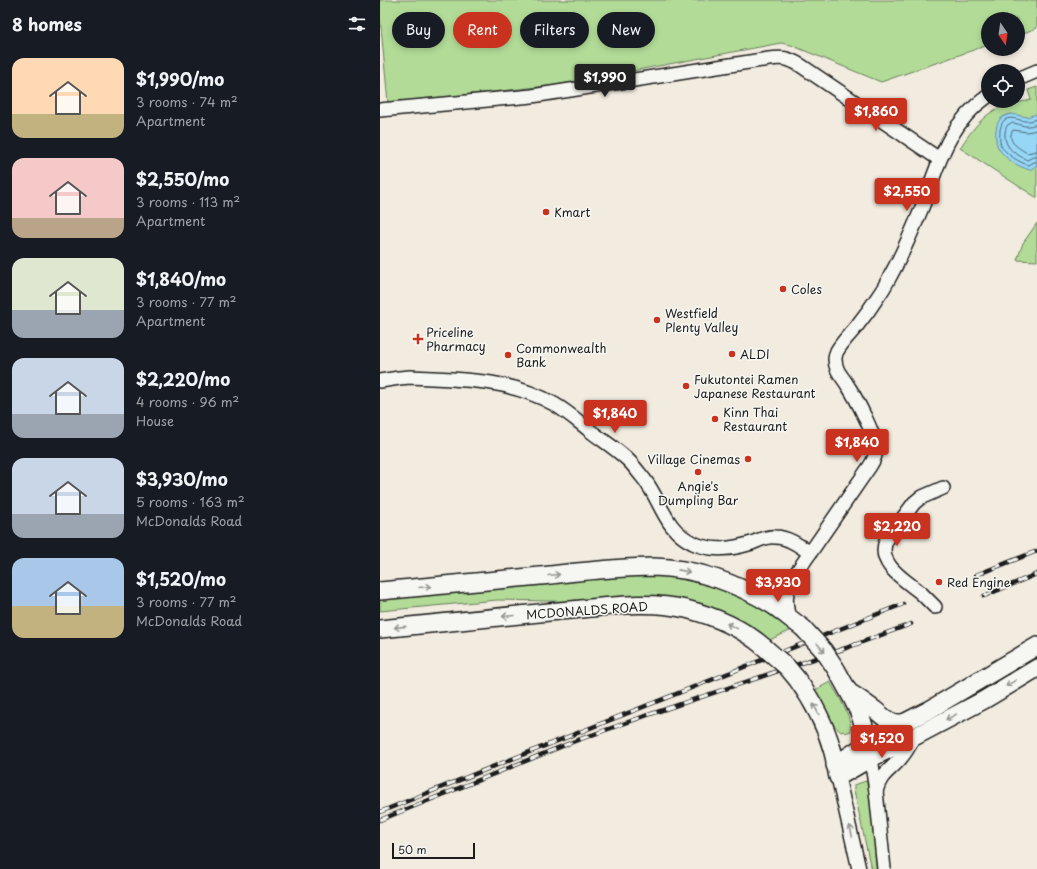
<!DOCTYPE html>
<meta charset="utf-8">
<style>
:root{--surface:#171b24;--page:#242831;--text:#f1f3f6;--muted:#9ea1a6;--accent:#c8321e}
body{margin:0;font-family:"Playpen Sans",sans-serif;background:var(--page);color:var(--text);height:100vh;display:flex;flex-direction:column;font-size:15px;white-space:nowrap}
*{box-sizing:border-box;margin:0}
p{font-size:13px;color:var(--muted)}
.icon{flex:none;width:22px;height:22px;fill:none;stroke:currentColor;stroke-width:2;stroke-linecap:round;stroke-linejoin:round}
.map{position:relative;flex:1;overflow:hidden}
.drawer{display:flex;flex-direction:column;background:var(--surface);width:380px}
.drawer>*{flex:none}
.hud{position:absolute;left:12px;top:12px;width:380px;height:36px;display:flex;gap:8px}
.needle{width:26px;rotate:167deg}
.fabs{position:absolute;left:601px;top:12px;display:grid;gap:8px}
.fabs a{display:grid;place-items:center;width:44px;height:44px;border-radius:50%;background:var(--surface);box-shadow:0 2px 6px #0003;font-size:20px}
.scale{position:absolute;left:12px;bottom:10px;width:83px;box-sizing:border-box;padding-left:4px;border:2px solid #1c1c1c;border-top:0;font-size:11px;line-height:14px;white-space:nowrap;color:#1c1c1c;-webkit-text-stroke:3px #f6f6f2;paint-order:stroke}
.price{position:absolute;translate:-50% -34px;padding:0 9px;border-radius:4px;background:var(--accent);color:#fff;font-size:13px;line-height:26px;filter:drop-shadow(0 1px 2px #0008)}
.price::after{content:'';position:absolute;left:50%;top:24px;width:12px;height:9px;margin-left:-6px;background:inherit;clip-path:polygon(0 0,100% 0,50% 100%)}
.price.on{background:#222;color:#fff}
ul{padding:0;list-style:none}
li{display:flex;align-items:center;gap:12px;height:100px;padding:0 12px}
li span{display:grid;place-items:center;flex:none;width:112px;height:80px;border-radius:12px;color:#555}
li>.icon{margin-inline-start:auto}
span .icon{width:48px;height:48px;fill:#fffc;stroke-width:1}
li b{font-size:17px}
h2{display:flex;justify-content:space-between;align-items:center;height:48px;padding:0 12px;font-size:17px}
.chip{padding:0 14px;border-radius:18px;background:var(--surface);box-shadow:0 2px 6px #0003;font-size:14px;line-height:36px}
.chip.on{background:var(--accent);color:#fff}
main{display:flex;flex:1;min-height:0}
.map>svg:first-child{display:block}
.green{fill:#b2db97;stroke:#677c5a}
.water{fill:#96d6f7;stroke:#658c9f}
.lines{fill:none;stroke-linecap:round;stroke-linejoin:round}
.shore{stroke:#4d6674;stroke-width:1}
.minor-casing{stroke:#1c1c1c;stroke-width:16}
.major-casing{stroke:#1c1c1c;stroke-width:20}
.minor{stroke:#f6f6f2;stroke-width:13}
.major{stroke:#f6f6f2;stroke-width:17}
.rail-casing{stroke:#1c1c1c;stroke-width:4.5}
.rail{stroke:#f6f6f2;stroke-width:3;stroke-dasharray:9;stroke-linecap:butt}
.major-bridge-casing{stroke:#1c1c1c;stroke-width:20;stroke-linecap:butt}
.major-bridge{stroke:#f6f6f2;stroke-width:17}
.oneway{stroke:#949492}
.poi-dot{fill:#c8321e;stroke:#f6f6f2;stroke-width:1.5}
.labels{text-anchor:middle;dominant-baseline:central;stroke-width:3;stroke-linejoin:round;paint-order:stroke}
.poi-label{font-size:12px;fill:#1c1c1c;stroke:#f6f6f2;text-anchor:start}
.street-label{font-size:12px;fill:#1c1c1c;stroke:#f6f6f2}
</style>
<main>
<section class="drawer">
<h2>8 homes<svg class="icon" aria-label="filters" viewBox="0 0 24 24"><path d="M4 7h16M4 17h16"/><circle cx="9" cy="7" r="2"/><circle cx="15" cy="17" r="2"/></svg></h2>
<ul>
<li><span style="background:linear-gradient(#ffd9b3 70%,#c2b280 0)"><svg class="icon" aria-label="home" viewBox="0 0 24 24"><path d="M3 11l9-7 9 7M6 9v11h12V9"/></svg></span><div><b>$1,990/mo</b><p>3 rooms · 74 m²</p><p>Apartment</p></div></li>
<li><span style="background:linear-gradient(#f6c9c9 75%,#b9a48a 0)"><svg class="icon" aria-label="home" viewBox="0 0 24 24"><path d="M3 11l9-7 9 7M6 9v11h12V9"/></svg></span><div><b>$2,550/mo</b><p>3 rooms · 113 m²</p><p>Apartment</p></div></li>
<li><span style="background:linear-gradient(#dfe7d0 65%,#9aa5b1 0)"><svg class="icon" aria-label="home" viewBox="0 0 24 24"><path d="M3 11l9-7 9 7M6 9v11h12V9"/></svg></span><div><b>$1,840/mo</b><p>3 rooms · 77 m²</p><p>Apartment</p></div></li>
<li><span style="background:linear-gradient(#c9d6e8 70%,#9aa5b1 0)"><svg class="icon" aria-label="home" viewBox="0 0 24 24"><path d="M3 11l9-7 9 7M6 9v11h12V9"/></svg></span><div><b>$2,220/mo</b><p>4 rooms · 96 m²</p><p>House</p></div></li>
<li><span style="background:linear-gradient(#c9d6e8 70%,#9aa5b1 0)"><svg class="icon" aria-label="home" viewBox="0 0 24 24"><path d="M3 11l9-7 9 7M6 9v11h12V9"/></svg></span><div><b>$3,930/mo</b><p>5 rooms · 163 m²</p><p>McDonalds Road</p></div></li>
<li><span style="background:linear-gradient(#a9c7e8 60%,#c2b280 0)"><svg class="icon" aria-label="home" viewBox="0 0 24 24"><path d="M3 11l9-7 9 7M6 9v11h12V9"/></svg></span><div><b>$1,520/mo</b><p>3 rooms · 77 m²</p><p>McDonalds Road</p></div></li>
</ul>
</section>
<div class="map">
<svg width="657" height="869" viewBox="0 0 657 869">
<rect width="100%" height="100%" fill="#f2ece0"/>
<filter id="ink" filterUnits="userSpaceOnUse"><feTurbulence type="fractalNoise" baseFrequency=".025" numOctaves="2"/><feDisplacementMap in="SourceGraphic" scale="8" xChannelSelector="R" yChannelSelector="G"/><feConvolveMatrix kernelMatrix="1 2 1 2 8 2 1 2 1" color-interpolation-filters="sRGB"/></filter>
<g filter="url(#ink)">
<g class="green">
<path d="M 0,0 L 657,0 L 657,28 L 638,35 L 638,19 L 608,19 L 608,45 L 501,82 L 418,48 L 411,45 L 401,43 L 177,85 L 8,103 L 0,17 Z"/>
<path d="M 657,87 L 657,198 L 580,148 C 593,128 605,111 629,104 C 636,102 644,102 651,100 L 648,90 Z"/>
<path d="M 657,223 L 657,261 L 637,260 L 643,243 Z"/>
<path d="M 246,574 L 305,577 L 355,593 L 399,619 L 412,630 L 387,641 L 363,625 L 218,602 L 117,600 L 0,611 L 0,597 Z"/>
<path d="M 450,682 C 458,695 471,715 471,731 L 465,733 L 464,731 L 461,732 C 448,721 441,706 433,691 Z"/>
<path d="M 486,781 L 488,785 L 489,790 L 498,869 L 491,869 L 474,790 L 474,785 Z"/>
</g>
<path class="water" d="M 631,114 L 647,117 L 657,114 L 657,165 L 650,170 C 639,167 625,159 619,149 C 614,142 615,125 620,119 C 623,116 627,115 631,114 Z"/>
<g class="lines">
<g class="shore">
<path d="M 657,119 C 654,120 651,121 648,121 C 641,122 634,116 626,119 C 622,121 621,126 620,130 C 620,134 619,141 621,146 C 625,153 641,164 649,165 L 654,162 L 657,162"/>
<path d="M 657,124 C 654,125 651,126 648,126 C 642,127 635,121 629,124 C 626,125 626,129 625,132 C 624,148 634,153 647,160 L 653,157 L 657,157"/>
<path d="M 657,130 L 647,132 L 633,130 C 626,141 637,147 647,153 L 657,151"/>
</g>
<g class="minor-casing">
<g id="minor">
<path d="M 638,79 L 657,71"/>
<path d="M 0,110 L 152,96 L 389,59 C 402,57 408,58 420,65 L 559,159"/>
<path d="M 0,381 L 19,378 L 30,377 C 79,379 130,379 174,404 C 188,412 200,423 213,433 C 225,442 238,450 249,461 C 254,466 259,473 264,479 C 282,502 284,529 313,543 C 333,552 352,549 372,543 C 379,540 387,536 395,537 C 408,537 420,546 430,553"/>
<path d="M 375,595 L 396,591 L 410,582"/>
<path d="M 555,607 C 550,602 546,598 541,593 C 527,581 496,565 506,541 L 534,503 L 540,498 L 563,488"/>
<path d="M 408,616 C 406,604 405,594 410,582 L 490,466 C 494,460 496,455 496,449 C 496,436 476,398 468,386 C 463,377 455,371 455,359 C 455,356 456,353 457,351 C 462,342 470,334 476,327 C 484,317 492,306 499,295 C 505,287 509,278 514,269 C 525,248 534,227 543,205 C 559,162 568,124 608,96"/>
<path d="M 491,758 L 496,791 L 504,869"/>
<path d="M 458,777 L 479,869"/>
<path d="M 496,791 C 501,773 509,772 520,759 C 526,752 530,745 534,737"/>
</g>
</g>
<g class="major-casing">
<g id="major">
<path d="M 0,591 C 53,586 106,581 160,576 C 198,572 236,567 274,567 C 316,568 359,584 394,606 C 404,613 413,621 423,628"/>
<path d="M 0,629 C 59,623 119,617 179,611 C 220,608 264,599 306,609 C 334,616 362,628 384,647"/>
<path d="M 456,669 C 462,680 468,690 473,700 C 482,716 487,734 490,752"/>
<path d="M 417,679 C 432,700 445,724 452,749 C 455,758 456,768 458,777 L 491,758 L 534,737 L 604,700 L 657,668"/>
<path d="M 472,694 C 480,699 488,705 495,710 C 505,718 509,724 523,723"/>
<path d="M 455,765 L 500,735 L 549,710 L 657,646"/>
</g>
</g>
<use href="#minor" class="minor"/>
<use href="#major" class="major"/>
<g class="rail-casing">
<g id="rail">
<path d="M 596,575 L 657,551"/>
<path d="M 604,596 L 657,574"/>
<path d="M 0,812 L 147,753 L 523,604"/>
<path d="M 0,820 L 195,741 L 265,716 L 466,648 L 531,624"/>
</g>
</g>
<use href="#rail" class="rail"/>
<g class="major-bridge-casing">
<g id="major-bridge">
<path d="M 423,628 L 444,651 L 456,669"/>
<path d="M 384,647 L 407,667 L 417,679"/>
</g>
</g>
<use href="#major-bridge" class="major-bridge"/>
</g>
<defs><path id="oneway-shaft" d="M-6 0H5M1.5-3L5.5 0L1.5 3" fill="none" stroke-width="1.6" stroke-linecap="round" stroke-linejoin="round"/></defs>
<g class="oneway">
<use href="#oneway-shaft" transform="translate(304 571) rotate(11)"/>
<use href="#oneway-shaft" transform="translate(174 575) rotate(-5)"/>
<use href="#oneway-shaft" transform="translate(45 587) rotate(-5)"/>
<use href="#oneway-shaft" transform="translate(128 616) rotate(175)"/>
<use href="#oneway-shaft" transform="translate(352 626) rotate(-154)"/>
<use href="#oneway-shaft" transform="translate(20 627) rotate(174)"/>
<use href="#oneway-shaft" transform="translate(441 648) rotate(50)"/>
<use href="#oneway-shaft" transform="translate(631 683) rotate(149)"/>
<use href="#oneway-shaft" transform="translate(436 709) rotate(-118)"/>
<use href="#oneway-shaft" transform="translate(571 717) rotate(152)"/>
<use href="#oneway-shaft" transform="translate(471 831) rotate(-103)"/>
</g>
</g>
<g class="poi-dot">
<circle cx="166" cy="212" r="4"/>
<circle cx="403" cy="289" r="4"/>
<circle cx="277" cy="320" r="4"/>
<path d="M36 333h4v4h4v4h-4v4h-4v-4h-4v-4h4z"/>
<circle cx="352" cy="354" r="4"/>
<circle cx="128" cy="355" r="4"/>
<circle cx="306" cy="386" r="4"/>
<circle cx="335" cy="419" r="4"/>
<circle cx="368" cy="459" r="4"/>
<circle cx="318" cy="472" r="4"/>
<circle cx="559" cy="582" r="4"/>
</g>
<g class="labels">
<g class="poi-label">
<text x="174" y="212">Kmart</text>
<text x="411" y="289">Coles</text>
<text x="285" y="313">Westfield<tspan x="285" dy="14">Plenty Valley</tspan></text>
<text x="46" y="332">Priceline<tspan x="46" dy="14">Pharmacy</tspan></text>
<text x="136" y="348">Commonwealth<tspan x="136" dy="14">Bank</tspan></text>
<text x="360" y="354">ALDI</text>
<text x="314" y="379">Fukutontei Ramen<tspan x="314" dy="14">Japanese Restaurant</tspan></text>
<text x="343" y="412">Kinn Thai<tspan x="343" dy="14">Restaurant</tspan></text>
<text x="360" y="459" text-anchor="end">Village Cinemas</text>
<text x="318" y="486" text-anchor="middle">Angie's<tspan x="318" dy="14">Dumpling Bar</tspan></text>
<text x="567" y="582">Red Engine</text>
</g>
<g class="street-label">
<text transform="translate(207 610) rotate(-4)">MCDONALDS ROAD</text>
</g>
</g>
</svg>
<div class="fabs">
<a><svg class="needle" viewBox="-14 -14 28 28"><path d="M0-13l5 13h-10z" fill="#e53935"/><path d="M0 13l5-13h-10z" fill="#9ea1a6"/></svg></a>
<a><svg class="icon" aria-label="locate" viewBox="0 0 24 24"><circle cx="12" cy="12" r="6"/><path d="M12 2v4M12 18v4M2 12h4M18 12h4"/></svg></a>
</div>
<div class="scale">50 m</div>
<b class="price on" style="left:225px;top:98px">$1,990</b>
<b class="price" style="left:496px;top:132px">$1,860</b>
<b class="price" style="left:527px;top:212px">$2,550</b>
<b class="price" style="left:235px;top:434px">$1,840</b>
<b class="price" style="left:477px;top:463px">$1,840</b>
<b class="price" style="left:517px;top:547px">$2,220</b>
<b class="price" style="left:398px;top:603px">$3,930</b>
<b class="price" style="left:502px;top:759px">$1,520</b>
<div class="hud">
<a class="chip">Buy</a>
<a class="chip on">Rent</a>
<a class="chip">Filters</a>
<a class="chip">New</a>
</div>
</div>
</main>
